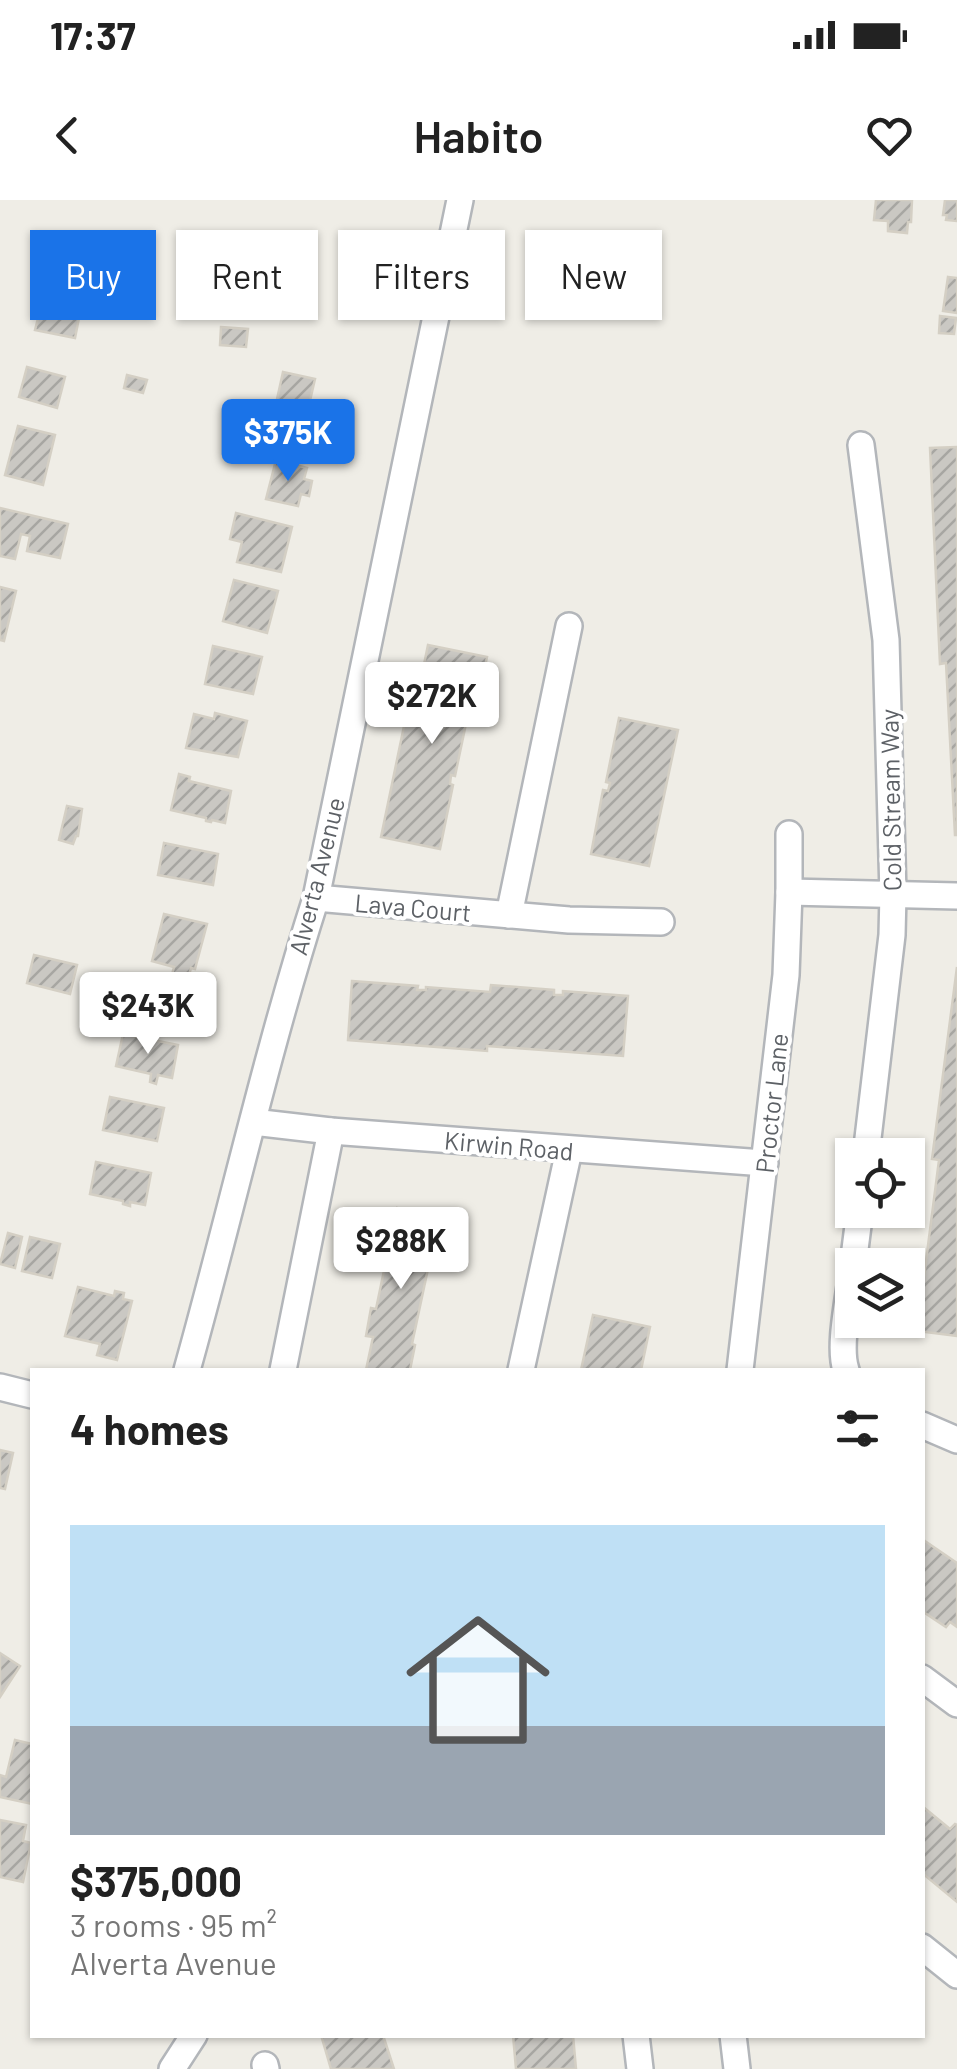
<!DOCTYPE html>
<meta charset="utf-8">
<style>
:root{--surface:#fff;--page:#f2f2f2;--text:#222;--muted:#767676;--accent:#1a73e8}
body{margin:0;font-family:Barlow,sans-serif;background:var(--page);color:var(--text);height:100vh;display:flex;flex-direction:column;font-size:38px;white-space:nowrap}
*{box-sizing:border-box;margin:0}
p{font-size:32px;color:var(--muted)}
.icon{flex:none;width:55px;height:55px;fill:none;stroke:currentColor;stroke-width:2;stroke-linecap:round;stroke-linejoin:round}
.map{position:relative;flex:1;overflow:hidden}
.side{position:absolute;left:30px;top:1168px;width:895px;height:670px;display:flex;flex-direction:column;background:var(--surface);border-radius:0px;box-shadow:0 2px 8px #0004}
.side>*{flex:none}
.hud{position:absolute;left:30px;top:30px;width:898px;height:90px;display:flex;gap:20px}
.controls{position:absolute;left:835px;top:938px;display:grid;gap:20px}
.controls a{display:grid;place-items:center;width:90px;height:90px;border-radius:0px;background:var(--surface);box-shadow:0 2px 8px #0004;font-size:50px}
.price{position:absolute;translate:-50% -85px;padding:0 22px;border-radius:10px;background:#fff;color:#222;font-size:32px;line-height:65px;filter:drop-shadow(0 2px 5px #0008)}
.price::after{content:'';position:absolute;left:50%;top:60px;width:30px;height:22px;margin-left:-15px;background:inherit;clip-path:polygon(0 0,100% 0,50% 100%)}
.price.current{background:var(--accent);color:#fff}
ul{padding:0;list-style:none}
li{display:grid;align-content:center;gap:20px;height:530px;padding:0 40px}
li span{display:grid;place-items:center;height:310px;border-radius:0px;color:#555}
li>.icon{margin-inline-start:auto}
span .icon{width:180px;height:180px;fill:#fffc;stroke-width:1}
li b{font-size:42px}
h2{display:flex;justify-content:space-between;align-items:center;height:120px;padding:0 40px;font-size:42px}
.pill{padding:0 35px;border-radius:0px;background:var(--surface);box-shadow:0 2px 8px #0004;font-size:35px;line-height:90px}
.pill.current{background:var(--accent);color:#fff}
.status{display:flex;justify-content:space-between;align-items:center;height:70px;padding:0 50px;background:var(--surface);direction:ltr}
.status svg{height:28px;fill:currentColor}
header{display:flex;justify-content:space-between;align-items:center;height:130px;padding:0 40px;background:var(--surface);font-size:45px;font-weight:600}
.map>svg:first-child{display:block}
.building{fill:url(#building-hatch);stroke:#d4cfc4;stroke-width:2.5}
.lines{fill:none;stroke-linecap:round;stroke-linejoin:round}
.minor-casing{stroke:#b3b6ba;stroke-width:30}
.minor{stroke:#fff;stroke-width:25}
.labels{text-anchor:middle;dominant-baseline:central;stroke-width:8;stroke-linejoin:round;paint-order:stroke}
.street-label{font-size:25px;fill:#5d6166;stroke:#fff}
</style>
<div class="status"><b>17:37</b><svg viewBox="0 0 49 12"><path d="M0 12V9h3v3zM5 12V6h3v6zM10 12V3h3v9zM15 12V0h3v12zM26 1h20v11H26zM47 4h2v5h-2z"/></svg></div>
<header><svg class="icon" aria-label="back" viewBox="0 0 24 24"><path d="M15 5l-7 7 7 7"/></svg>Habito<svg class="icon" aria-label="heart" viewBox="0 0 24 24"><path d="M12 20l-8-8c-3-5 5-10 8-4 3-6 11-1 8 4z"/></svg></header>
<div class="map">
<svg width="957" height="1869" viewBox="0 0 957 1869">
<defs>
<pattern id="building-hatch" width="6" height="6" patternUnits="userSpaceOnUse" patternTransform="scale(2.5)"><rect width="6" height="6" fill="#cac8c3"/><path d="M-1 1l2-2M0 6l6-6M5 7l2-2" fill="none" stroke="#a7a6a2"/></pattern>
</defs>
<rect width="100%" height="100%" fill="#efede6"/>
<g class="building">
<path d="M 876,0 L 912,0 L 911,22 L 908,22 L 907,33 L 888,31 L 888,21 L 874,20 Z"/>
<path d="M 945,0 L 957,0 L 957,21 L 946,20 L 947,15 L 943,15 Z"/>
<path d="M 948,77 L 957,78 L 957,113 L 943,111 Z"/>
<path d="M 43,99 L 81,108 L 75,138 L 35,130 Z"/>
<path d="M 940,116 L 956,118 L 954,134 L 939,133 Z"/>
<path d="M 221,127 L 248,129 L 246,147 L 220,145 Z"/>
<path d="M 27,167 L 65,177 L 57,208 L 19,197 Z"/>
<path d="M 283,172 L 315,179 L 309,205 L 331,210 L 327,229 L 316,226 L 313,240 L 270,231 Z"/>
<path d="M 127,175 L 147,180 L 143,193 L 124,188 Z"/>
<path d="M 18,226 L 55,235 L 43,285 L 5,275 Z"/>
<path d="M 957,247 L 957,635 L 955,635 L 946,463 L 940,464 L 930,248 Z"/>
<path d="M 276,260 L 307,268 L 304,279 L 312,281 L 309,296 L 301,294 L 298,306 L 266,299 Z"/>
<path d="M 0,308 L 68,324 L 60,358 L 27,351 L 30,336 L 21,334 L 15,359 L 0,356 Z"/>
<path d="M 236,313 L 292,327 L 281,372 L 237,362 L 242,342 L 230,339 Z"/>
<path d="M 234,380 L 278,391 L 267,433 L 223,421 Z"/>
<path d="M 0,387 L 16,391 L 4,441 L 0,440 Z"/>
<path d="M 428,445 L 487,457 L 477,506 L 473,505 L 471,515 L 468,514 L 455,576 L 451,575 L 450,584 L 453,585 L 440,649 L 381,637 L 409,502 L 416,503 Z"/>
<path d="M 213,446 L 262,457 L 253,494 L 205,484 Z"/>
<path d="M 215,513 L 247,521 L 238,557 L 186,548 L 194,514 L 214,519 Z"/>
<path d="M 619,518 L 678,530 L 649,666 L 591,654 L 603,590 L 608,591 L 610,583 L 606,582 Z"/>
<path d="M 179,574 L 190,577 L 189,581 L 231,591 L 225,623 L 212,620 L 211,622 L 206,621 L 206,618 L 171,610 Z"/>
<path d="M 67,606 L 82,609 L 78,636 L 76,636 L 73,644 L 59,640 Z"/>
<path d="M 164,643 L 218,654 L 213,685 L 158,675 Z"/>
<path d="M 164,714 L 207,724 L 195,769 L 191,768 L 186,786 L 170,782 L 174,767 L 152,761 Z"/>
<path d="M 34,755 L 77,765 L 70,794 L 27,783 Z"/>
<path d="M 957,767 L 957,1136 L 917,1131 L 939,960 L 932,959 Z"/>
<path d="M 352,781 L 418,786 L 417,790 L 426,790 L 426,787 L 490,792 L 491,785 L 554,790 L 554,795 L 563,795 L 563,791 L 628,796 L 623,856 L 487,846 L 487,851 L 348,840 Z"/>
<path d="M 123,834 L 178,845 L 172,878 L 158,875 L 156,884 L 150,882 L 151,874 L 116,866 Z"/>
<path d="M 110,897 L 164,908 L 157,941 L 103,930 Z"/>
<path d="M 96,962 L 151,973 L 145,1005 L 130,1002 L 130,1006 L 123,1004 L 123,1001 L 90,994 Z"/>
<path d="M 397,1008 L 439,1017 L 412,1144 L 415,1145 L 410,1170 L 366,1170 L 373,1137 L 366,1136 L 371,1108 L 376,1109 Z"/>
<path d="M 8,1033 L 22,1037 L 15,1068 L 0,1064 Z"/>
<path d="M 30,1037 L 60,1044 L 52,1078 L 22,1071 Z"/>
<path d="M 78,1087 L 114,1096 L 115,1091 L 124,1093 L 123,1099 L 132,1101 L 117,1160 L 97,1155 L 100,1144 L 65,1136 Z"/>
<path d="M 593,1115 L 650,1127 L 641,1170 L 581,1170 Z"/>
<path d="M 0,1250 L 13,1253 L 5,1289 L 0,1288 Z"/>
<path d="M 922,1339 L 957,1363 L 957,1427 L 950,1422 L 946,1427 L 922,1411 Z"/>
<path d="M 0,1453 L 20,1466 L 0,1497 Z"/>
<path d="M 15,1540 L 32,1544 L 32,1604 L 0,1597 L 0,1575 L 6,1577 Z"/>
<path d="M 922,1606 L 950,1629 L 955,1624 L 957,1625 L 957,1702 L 922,1673 Z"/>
<path d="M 0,1620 L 26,1625 L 23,1641 L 31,1643 L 23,1682 L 0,1677 Z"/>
<path d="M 321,1835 L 383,1835 L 394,1869 L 331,1869 Z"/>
<path d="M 513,1835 L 573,1835 L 576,1869 L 516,1869 Z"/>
</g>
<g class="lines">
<g class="minor-casing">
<g id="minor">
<path d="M 861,245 L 886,440 L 893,694 L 892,735 L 866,955"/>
<path d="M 789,692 L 957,696"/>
<path d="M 316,698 L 569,720 L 661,722"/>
<path d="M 509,715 L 569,426"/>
<path d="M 253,922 L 331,931 L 765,963"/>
<path d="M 853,1065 L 860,1010"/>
<path d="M 187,1170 C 231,1013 266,854 316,698 L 460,0"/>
<path d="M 283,1170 L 331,931"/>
<path d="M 521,1170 L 569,950"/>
<path d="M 740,1170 L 786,775 L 789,692 L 789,634"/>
<path d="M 846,1170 C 838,1147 849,1098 852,1072"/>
<path d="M 0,1187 L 32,1195"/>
<path d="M 922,1225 L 957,1240"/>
<path d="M 922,1478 L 957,1504"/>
<path d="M 922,1747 L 957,1775"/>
<path d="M 636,1835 L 640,1869"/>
<path d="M 733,1835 L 737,1869"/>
<path d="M 265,1865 L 266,1869"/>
<path d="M 172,1869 L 194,1835"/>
</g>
</g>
<use href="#minor" class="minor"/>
</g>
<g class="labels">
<g class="street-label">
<text transform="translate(890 600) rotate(-91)">Cold Stream Way</text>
<text transform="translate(316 676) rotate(-76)">Alverta Avenue</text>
<text transform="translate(413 707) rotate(5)">Lava Court</text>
<text transform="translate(771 903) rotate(-84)">Proctor Lane</text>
<text transform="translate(509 945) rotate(5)">Kirwin Road</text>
</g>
</g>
</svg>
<div class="controls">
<a><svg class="icon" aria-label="locate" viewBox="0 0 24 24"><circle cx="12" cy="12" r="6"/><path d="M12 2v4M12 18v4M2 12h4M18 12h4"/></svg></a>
<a><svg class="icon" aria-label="layers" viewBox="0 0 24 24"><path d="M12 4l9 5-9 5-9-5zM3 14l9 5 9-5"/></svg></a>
</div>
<b class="price current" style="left:288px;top:284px">$375K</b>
<b class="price" style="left:432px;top:547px">$272K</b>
<b class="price" style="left:148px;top:857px">$243K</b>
<b class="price" style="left:401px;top:1092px">$288K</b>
<div class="hud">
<a class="pill current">Buy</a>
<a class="pill">Rent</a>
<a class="pill">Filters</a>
<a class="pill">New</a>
</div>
<section class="side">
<h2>4 homes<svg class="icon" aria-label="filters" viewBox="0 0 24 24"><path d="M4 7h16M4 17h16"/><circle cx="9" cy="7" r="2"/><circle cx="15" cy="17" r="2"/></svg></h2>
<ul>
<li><span style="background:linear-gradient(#bfe0f5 65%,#9aa5b1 0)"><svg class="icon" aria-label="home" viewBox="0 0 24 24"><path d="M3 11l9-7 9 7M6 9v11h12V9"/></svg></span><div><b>$375,000</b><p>3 rooms · 95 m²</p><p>Alverta Avenue</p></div></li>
</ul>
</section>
</div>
